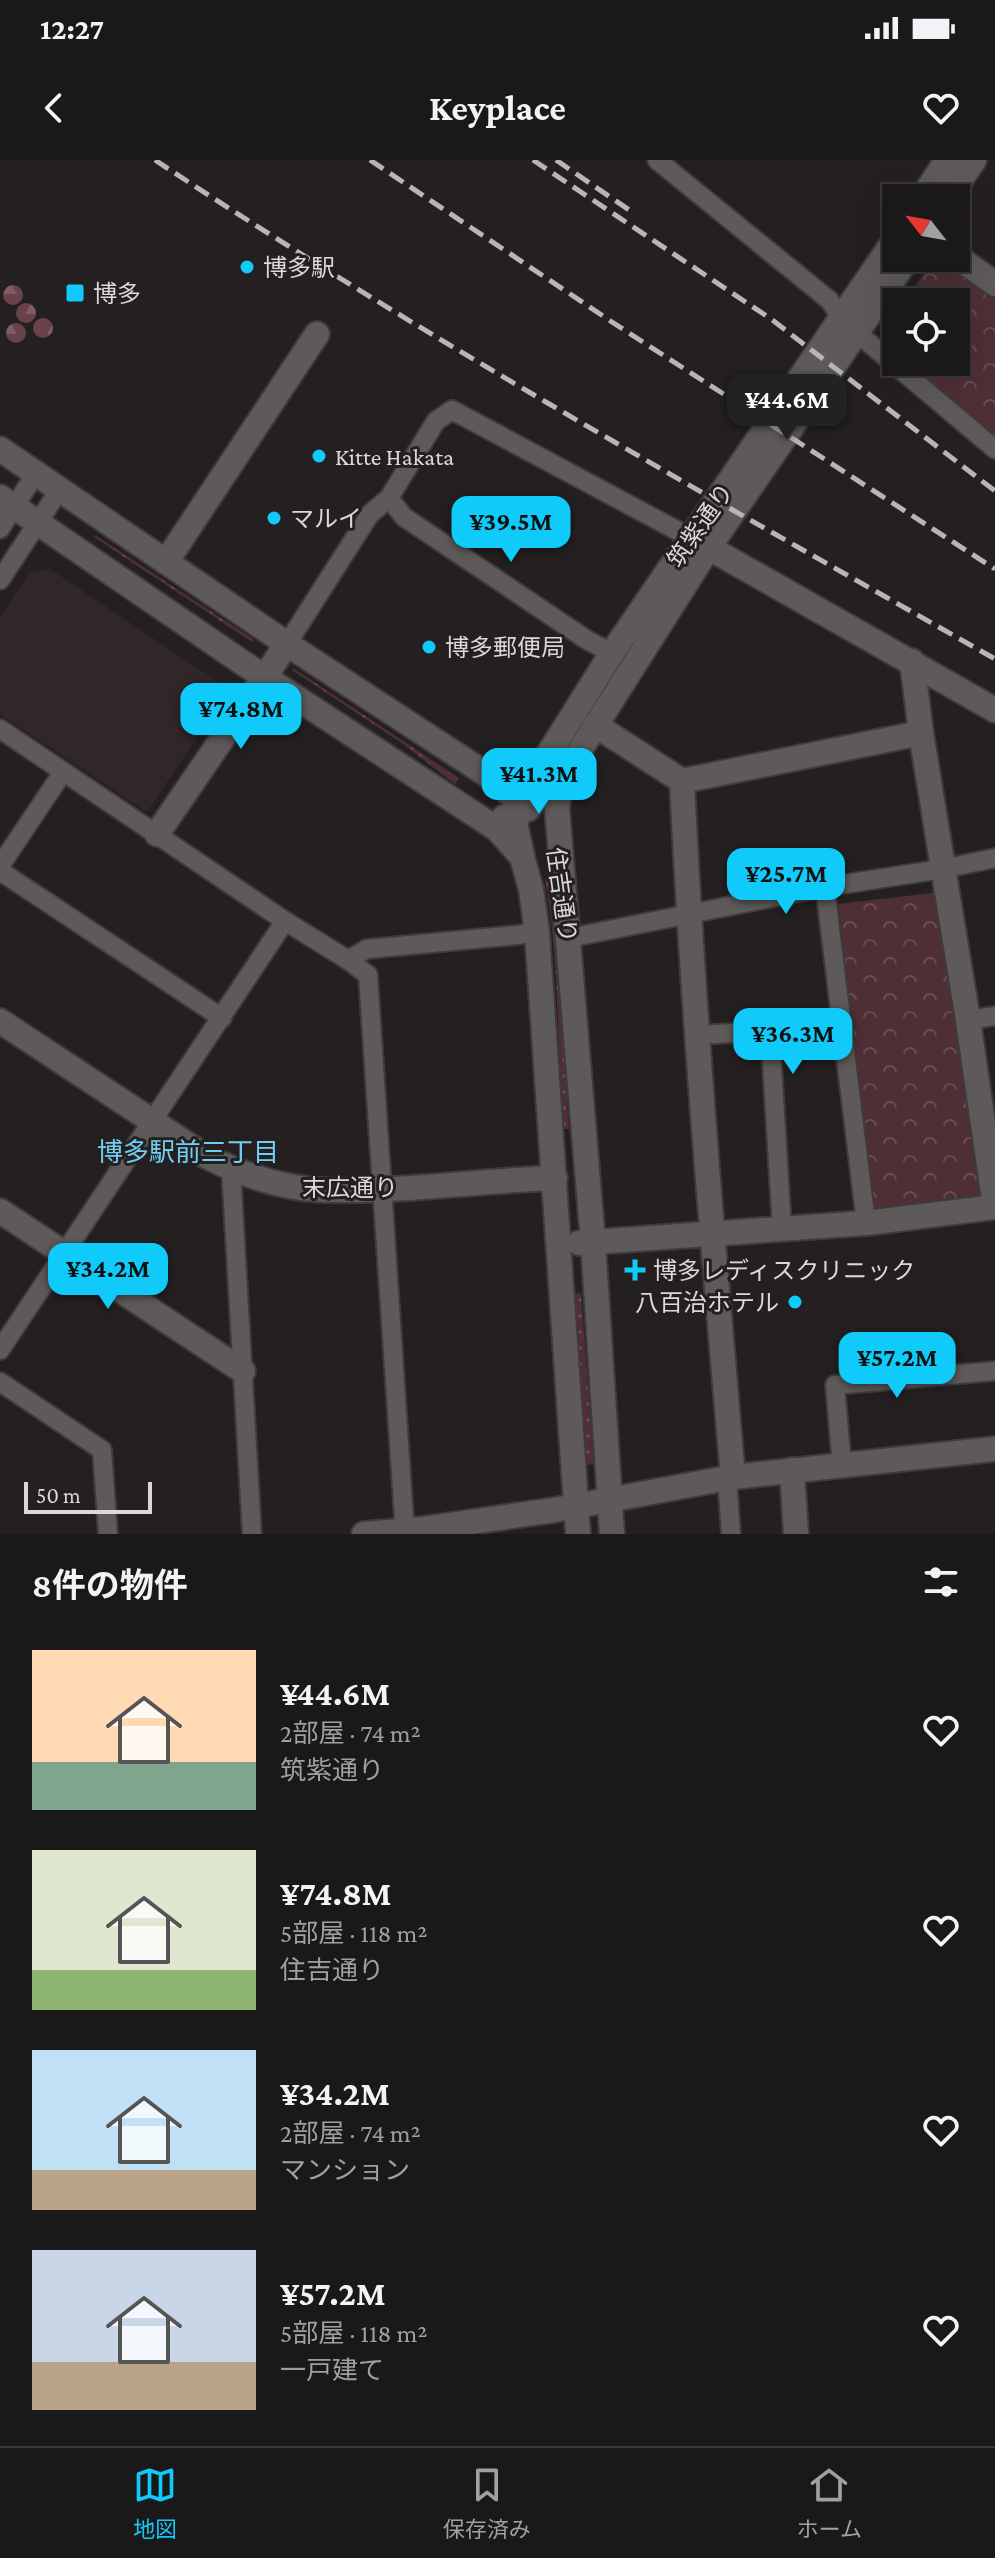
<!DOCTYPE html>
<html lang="ja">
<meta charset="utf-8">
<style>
:root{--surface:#1b1819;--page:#282526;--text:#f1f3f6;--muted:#a0a0a2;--line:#393738;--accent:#10cafa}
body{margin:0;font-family:"Crimson Pro","Noto Sans JP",serif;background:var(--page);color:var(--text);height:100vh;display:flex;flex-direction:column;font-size:30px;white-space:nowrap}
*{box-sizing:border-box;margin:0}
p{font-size:26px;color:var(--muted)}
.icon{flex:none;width:44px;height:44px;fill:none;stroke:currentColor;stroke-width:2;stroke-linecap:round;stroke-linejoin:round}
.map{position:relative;height:1374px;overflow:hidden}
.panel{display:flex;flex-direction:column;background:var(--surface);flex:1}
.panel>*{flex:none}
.needle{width:52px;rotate:301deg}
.tools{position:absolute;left:882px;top:24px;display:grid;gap:16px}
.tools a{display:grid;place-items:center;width:88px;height:88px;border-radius:0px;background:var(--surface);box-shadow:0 8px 32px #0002,0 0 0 2px var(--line);font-size:40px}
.scale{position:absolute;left:24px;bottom:20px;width:128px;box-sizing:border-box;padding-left:8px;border:4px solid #dbd8d9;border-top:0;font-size:22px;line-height:28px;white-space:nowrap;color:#dbd8d9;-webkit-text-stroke:6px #242021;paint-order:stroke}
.price{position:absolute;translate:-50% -68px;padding:0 18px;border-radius:16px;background:var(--accent);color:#111;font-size:26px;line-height:52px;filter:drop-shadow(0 2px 4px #0008)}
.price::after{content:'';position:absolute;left:50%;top:48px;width:24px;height:18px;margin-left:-12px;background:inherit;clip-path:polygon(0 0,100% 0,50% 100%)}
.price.active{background:#222;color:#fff}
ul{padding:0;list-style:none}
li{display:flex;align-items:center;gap:24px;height:200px;padding:0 32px}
li span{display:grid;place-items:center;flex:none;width:224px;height:160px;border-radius:0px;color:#555}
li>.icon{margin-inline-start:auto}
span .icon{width:96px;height:96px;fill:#fffc;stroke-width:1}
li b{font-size:34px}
h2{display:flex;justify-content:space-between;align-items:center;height:96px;padding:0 32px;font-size:34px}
.status{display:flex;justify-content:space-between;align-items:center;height:56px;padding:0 40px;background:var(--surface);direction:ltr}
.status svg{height:22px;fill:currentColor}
header{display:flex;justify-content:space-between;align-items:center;height:104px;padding:0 32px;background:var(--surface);font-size:36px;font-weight:700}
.menu{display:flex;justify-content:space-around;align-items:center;height:112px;border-top:2px solid var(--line);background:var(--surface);font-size:22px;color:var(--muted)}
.menu a{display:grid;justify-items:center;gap:4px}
.menu .active{color:var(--accent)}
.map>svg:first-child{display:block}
.built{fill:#312728}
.grass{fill:url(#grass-dots)}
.forest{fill:url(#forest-firs)}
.park{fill:url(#park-crowns)}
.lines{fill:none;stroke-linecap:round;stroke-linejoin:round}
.minor-casing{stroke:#3e3b3c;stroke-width:22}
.tertiary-casing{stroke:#3e3b3c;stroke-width:28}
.minor{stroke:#5e5a5a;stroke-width:18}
.tertiary{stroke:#5e5a5a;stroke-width:24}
.rail{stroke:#b8b5b6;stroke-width:5;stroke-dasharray:16 8;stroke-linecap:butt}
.poi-dot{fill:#10cafa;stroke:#242021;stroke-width:3}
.labels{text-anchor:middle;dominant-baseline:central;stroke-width:6;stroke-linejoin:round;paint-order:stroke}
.poi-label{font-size:24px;fill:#dbd8d9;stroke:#242021;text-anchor:start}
.street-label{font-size:24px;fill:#dbd8d9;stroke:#242021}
.neighbourhood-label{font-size:26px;fill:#71ceef;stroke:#242021}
</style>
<div class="status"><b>12:27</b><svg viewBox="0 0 49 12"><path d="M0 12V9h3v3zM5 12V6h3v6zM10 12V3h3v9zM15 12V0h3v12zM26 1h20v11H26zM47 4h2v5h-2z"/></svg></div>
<header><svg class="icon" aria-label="back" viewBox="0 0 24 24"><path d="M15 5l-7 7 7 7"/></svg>Keyplace<svg class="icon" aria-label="heart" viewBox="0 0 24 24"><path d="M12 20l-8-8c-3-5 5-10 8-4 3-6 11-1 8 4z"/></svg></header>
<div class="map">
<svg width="995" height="1374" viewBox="0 0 995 1374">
<defs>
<pattern id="grass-dots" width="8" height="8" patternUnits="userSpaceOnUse" patternTransform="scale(2)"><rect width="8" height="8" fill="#4e2f35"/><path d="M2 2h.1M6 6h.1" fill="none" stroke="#674c52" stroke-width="1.8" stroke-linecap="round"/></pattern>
<pattern id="forest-firs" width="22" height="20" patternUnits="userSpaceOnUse" patternTransform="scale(2)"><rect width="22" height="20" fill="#6a4249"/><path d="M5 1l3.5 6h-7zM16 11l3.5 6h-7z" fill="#7f5d63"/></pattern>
<pattern id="park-crowns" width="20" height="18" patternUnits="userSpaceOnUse" patternTransform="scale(2)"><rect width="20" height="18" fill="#4e2f35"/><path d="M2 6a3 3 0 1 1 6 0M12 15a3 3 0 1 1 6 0" fill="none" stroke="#674c52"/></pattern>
</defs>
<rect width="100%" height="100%" fill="#242021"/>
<path class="built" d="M 50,409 L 221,524 L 224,537 L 147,652 L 0,554 L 0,457 L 29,413 Z"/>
<g class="grass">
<path d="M 95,375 L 253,479 L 252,482 L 94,377 Z"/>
<path d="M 293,508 L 459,618 L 455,624 L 403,584 L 292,510 Z"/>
<path d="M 547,718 L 555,755 L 569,969 L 563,969 C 557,886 560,802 545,719 Z"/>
<path d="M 581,1133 L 594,1304 L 587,1305 L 574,1134 Z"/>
</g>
<g class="forest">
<circle cx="13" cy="135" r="10"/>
<circle cx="26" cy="153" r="10"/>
<circle cx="43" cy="168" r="10"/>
<circle cx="16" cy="173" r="10"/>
</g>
<g class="park">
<path d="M 934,98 L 940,98 L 995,137 L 995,275 L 906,202 L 956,202 L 956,142 L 905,142 Z"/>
<path d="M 896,156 L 896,193 L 880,180 Z"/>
<path d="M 949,731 L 984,1038 L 874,1051 L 838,744 Z"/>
</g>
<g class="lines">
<g class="minor-casing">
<g id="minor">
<path d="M 657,0 L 829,140 L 842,158 L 868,182 L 995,289"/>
<path d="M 389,338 L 404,357 L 587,480 L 612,493"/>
<path d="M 0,369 L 36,313"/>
<path d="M 0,420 L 60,329"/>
<path d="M 287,484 L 370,354 L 389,338 L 436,261 L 452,250 L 691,378"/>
<path d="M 0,569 L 285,761 L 348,800 L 368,815 L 405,1374"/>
<path d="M 0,706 L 63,612"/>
<path d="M 0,711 L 222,858"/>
<path d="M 825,727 L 866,1063"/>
<path d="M 569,778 L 825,727 L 942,709 L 995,698"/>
<path d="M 348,800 L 367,789 L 517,775 L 537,772"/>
<path d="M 968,860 L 995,856"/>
<path d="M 698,875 L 770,871 L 782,1069"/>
<path d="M 231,1009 L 252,1374"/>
<path d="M 0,1190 L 285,761"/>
<path d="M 0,1222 L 102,1290 L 108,1374"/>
<path d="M 842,1306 L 835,1225 L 995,1211"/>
<path d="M 727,1318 L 731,1374"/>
</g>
</g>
<g class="tertiary-casing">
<g id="tertiary">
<path d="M 922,38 L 947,0"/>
<path d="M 948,38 L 974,0"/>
<path d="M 956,96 L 995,124"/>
<path d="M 0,289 L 287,484 L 486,614 L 528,649"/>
<path d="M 0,337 L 243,503 L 497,669 L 522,697 L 531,729 L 537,772 L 578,1374"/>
<path d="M 697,381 L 995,550"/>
<path d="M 166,402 L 317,174"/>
<path d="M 912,501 L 921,573 L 968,860 L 995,1047"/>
<path d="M 595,565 L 682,621 L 921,573"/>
<path d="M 561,620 L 557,648 L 593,1082 L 612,1374"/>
<path d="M 682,621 C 693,854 713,1086 733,1317"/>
<path d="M 504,657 L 518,655 L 561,620 L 709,387 L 908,98"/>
<path d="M 157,674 L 287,484"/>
<path d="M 522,695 L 515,663 L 515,639 L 525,623 L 546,598 L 612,493 L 896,78"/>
<path d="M 0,861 L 202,994 C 230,1009 258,1020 289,1026 C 313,1031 338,1030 363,1030 C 427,1029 491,1020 555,1018"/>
<path d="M 0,1051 L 243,1211"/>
<path d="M 579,1083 L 866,1063 L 995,1047"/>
<path d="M 792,1310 L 796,1374"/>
<path d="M 364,1374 L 423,1369 L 554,1350 L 733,1317 L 995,1289"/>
</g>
</g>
<use href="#minor" class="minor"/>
<use href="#tertiary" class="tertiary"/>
<g class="rail">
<path d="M 155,0 C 427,180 712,338 995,499"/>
<path d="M 370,0 L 615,164 L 995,409"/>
<path d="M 533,0 L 771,159 L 995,331"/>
<path d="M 556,0 L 635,54"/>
</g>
</g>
<g class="poi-dot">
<circle cx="247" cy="107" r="8"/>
<rect x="65" y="123" width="20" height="20" rx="4"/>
<circle cx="319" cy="296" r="8"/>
<circle cx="274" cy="358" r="8"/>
<circle cx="429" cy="487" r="8"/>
<path d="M631 1098h8v8h8v8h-8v8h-8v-8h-8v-8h8z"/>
<circle cx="795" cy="1142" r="8"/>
</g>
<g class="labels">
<g class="poi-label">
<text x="263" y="107">博多駅</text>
<text x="93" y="133">博多</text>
<text x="335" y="296">Kitte Hakata</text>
<text x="290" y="358">マルイ</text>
<text x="445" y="487">博多郵便局</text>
<text x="653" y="1110">博多レディスクリニック</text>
<text x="779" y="1142" text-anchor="end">八百治ホテル</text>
</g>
<g class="street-label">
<text transform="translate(700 365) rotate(-55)">筑紫通り</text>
<text transform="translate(562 735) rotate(82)">住吉通り</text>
<text x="350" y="1027">末広通り</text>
</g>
<g class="neighbourhood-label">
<text x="188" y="992">博多駅前三丁目</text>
</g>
</g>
</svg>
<div class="tools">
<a><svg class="needle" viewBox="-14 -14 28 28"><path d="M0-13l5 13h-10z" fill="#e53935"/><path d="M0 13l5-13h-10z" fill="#a0a0a2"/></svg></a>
<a><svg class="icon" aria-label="locate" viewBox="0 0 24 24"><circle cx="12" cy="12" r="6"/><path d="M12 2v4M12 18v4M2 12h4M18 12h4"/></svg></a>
</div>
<div class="scale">50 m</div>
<b class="price active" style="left:787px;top:282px">¥44.6M</b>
<b class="price" style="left:511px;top:404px">¥39.5M</b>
<b class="price" style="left:241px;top:591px">¥74.8M</b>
<b class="price" style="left:539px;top:656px">¥41.3M</b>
<b class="price" style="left:786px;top:756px">¥25.7M</b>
<b class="price" style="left:793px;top:916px">¥36.3M</b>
<b class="price" style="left:108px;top:1151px">¥34.2M</b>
<b class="price" style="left:897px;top:1240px">¥57.2M</b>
</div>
<section class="panel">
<h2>8件の物件<svg class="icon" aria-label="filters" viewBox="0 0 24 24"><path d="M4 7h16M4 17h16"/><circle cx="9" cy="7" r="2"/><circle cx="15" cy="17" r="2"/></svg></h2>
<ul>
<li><span style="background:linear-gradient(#ffd9b3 70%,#7fa58c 0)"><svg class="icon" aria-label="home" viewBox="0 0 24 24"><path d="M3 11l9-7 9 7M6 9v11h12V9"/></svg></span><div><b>¥44.6M</b><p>2部屋 · 74 m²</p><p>筑紫通り</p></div><svg class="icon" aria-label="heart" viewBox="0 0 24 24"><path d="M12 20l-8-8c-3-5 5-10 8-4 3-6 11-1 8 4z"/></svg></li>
<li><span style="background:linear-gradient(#dfe7d0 75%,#8fb573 0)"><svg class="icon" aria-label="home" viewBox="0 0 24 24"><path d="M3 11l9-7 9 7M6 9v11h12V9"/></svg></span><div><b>¥74.8M</b><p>5部屋 · 118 m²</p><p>住吉通り</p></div><svg class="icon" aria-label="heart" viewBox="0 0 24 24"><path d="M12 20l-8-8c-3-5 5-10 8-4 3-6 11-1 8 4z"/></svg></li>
<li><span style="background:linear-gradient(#bfe0f5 75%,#b9a48a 0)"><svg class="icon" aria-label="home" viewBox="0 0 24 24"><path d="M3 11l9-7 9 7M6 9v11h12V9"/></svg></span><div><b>¥34.2M</b><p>2部屋 · 74 m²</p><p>マンション</p></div><svg class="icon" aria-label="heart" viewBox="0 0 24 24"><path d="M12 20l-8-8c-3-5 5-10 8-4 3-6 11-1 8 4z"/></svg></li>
<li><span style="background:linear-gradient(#c9d6e8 70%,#b9a48a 0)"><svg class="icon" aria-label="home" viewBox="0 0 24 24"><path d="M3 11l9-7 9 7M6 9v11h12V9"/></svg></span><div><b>¥57.2M</b><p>5部屋 · 118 m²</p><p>一戸建て</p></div><svg class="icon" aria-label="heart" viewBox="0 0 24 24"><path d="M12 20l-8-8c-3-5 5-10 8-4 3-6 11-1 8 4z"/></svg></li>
</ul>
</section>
<nav class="menu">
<a class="active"><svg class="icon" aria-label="map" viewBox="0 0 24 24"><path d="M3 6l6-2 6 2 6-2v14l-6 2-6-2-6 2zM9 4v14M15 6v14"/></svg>地図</a>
<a><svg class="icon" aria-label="saved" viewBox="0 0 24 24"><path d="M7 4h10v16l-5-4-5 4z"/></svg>保存済み</a>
<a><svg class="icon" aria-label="home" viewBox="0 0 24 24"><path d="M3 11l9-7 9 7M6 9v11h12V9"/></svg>ホーム</a>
</nav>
